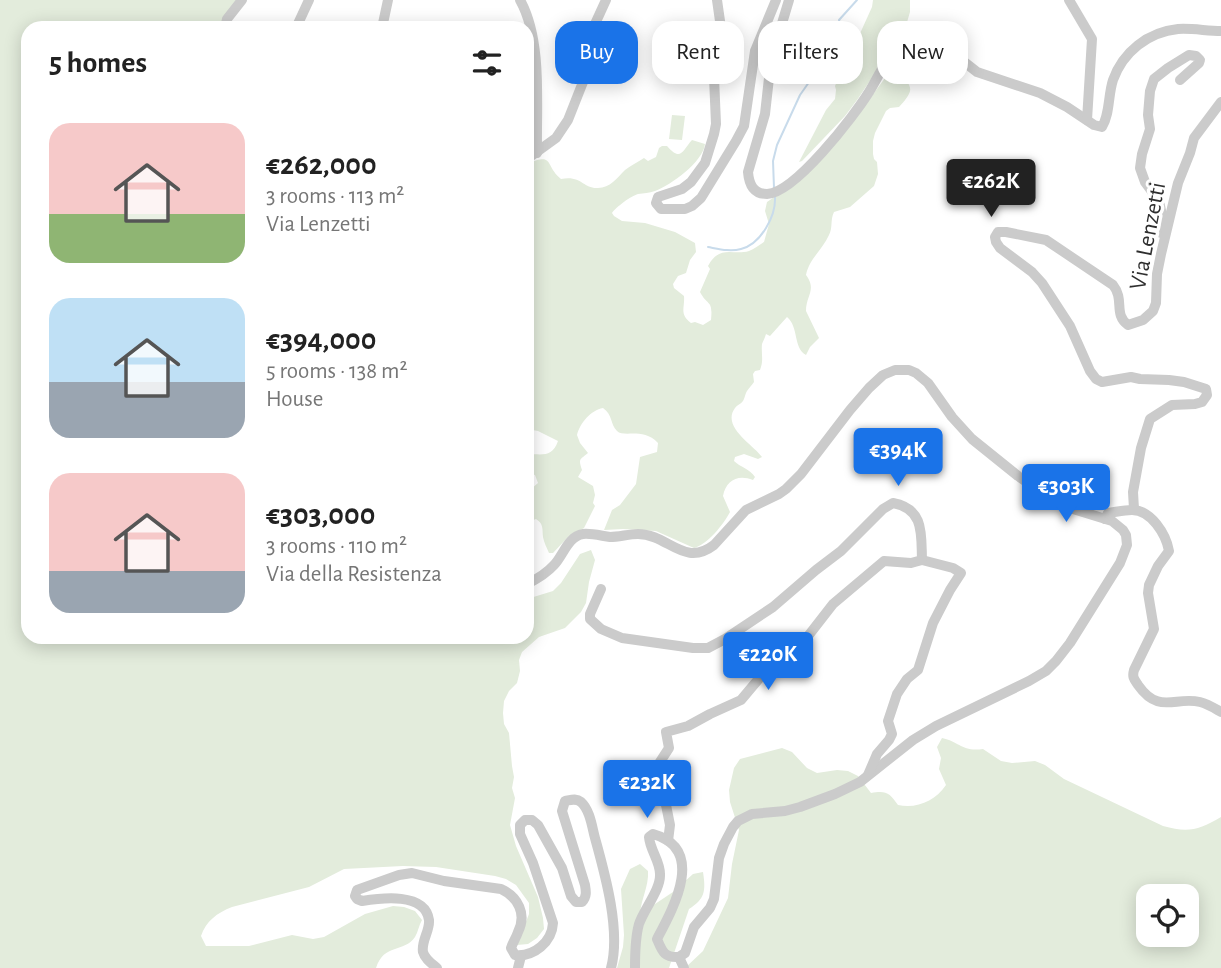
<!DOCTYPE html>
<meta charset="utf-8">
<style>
:root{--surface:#fff;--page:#f2f2f2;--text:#222;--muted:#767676;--accent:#1a73e8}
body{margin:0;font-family:"Alegreya Sans",sans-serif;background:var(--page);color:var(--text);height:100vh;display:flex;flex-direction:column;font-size:26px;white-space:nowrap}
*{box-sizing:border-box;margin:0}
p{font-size:23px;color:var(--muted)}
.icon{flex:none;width:38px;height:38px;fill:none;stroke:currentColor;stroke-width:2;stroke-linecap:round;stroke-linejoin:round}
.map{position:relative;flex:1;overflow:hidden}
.panel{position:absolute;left:21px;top:21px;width:513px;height:623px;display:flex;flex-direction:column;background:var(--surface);border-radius:21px;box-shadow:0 4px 18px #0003}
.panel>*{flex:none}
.top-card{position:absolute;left:555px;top:21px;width:560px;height:63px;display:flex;gap:14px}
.fabs{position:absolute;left:1136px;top:884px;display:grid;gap:14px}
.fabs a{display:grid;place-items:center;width:63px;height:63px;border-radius:14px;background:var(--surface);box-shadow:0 4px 18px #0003;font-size:35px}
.price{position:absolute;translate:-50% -60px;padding:0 16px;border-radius:7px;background:var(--accent);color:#fff;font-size:23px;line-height:46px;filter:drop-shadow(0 2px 4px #0008)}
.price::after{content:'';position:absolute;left:50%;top:42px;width:21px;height:16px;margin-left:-10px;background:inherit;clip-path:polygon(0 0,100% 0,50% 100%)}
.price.active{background:#222;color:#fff}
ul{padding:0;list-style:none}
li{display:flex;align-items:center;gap:21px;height:175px;padding:0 28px}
li span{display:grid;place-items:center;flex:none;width:196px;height:140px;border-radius:21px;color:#555}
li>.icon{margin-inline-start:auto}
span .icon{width:84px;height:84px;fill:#fffc;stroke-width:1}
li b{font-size:30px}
h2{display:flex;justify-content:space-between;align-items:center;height:84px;padding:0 28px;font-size:30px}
.chip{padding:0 24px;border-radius:21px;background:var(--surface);box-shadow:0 4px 18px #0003;font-size:24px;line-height:63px}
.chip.active{background:var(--accent);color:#fff}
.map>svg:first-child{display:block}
.green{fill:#e3ecdc;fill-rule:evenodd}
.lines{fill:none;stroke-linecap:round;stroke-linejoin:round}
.stream{stroke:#c8dbeb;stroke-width:2}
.minor{stroke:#cbcbcb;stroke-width:10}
.labels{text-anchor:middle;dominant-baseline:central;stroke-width:7;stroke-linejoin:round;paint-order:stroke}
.street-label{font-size:24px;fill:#2e2e2e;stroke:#fff}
</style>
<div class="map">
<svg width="1221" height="968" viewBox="0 0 1221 968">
<rect width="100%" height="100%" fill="#fff"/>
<g class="green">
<path d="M 0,0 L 237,0 L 223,18 L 220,28 L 28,28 L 28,637 L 527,637 L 527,599 L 553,591 L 561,583 L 580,554 L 591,550 L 595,560 L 589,582 L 586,603 L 581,612 L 565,628 L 539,637 L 522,652 L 519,660 L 520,671 L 517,683 L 509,691 L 504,701 L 503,713 L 504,724 L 509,733 L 512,766 L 514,777 L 512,788 L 515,798 L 510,825 L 516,846 L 538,897 L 543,918 L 544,929 L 537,938 L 528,944 L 517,945 L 529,914 L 529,903 L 516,885 L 506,879 L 495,876 L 436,867 L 403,866 L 344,869 L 309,887 L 232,907 C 217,913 206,921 201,936 L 206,946 L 249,946 L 292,935 L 313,939 L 324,937 L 365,914 L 393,906 L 404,907 L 415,911 L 422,920 C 419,925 418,932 415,937 C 404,953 384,943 376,968 L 0,968 Z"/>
<path d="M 873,0 L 910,0 L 910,12 L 905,29 L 857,100 L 845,116 L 802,161 L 799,162 L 826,110 L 835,99 L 836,90 L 835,86 L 839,77 L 839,68 L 853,49 L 872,7 Z"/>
<path d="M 920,36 C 915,46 906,56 905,67 C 902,88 922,83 899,107 L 890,108 L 886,111 L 875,133 L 873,141 L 873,154 L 874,159 L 877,162 L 878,174 L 874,186 L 850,207 L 834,212 C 830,220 833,228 829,235 C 823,249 809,259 806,275 C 817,290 806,295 806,311 L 819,338 L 810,347 L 806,355 C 793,348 799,327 787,317 L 770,336 L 766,334 C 765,338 763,341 762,344 C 761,354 764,360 760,370 L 755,371 L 753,374 L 754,382 C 752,385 749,388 747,391 C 746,392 744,400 743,401 C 741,404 737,405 735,408 C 721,427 754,445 762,457 L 758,459 L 744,454 L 735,457 L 734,461 C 740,467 750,469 755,477 L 753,480 C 738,474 726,480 723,496 L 730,512 C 724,524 707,545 694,548 L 656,531 L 623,529 L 604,530 L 612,510 L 620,505 L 636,484 L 640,457 L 657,452 L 658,443 C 643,427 624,438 617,431 C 610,424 613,415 603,408 C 591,410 580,423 577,435 L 580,443 L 588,453 C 580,460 578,458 582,470 L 578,477 L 593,486 L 595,495 L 593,503 L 595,506 L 584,528 L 568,537 L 553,553 L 549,553 C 547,548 544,543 543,537 C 542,529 544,524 536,519 L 531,521 L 527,518 L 527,490 L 531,489 L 538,483 L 535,475 L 527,473 L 527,454 C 542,454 552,458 558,441 L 538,431 L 527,429 C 527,423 526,415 527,410 C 529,399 536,400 529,388 L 531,379 L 531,370 L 527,365 L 527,164 C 555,152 544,165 561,179 C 582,175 583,189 598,188 C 610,188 617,178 625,170 C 630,166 638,162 644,158 L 648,161 L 656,157 L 659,148 L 662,146 L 667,146 C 681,162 682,151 692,140 L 705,144 C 703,162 671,185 655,191 C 649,193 644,193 638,194 C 631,196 616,207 612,213 L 614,216 L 622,221 L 645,223 L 675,232 L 695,243 L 696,252 L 690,260 L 686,273 L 678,276 L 673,284 L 674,288 L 684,296 C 685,308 679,314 691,323 L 695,322 L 703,325 L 711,320 C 713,299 708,307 700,292 L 710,269 L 708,266 C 720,244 733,256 749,251 C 754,249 759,245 764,242 L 769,224 L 765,211 L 767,202 L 786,189 L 857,116 L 885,78 L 902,51 L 912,38 Z"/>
<path d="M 672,115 L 685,116 L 682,140 L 669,139 Z"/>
<path d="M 942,738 C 960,742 962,752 983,749 L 1001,761 L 1012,763 L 1035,761 L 1045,765 L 1064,779 L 1163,826 C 1188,833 1199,830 1221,817 L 1221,968 L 685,968 L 703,951 L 728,898 L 732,864 L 739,830 L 730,802 L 729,790 L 734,768 L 740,759 L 782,748 L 792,752 L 807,768 L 817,773 L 837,770 L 848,771 L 858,776 L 871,793 C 886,790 890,793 898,805 C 917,809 935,801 946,785 L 939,769 L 941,758 L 937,747 ZM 1148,896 L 1186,896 L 1186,934 L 1148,934 Z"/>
<path d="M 640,864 L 648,871 C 649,886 641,899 640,914 L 673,892 L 693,874 L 703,872 C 706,891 705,899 689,909 L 669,968 L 617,968 L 623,947 L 624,935 L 621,889 L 630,869 Z"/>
</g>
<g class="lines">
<g class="stream">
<path d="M 774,188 L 773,161 L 777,145 L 800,95 L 814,75 L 834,62 L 846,47 L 839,20 L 857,0"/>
<path d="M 708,247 C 719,249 730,252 741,249 C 761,244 776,216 775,197"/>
</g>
<g class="minor">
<path d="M 520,0 C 543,41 536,107 537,153"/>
<path d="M 717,0 L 722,35 L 714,77 L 716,124 L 714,134 L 705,163 L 691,182 L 682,189 L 658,197 L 656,203 L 661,209 L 685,209 L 692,206 L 701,198 L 736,141 L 744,126 L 755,51 L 776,0"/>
<path d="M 789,0 L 771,60 L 765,114 L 748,172 C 749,184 753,194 767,194 C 795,193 854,116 869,92 C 879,76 896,39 911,29 C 917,26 921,29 926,32 L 977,72 L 1040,93 L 1067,107 L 1094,125 L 1102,127 C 1110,114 1108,95 1113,80 C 1123,52 1148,32 1178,29 C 1192,28 1207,31 1221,31"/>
<path d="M 1069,0 L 1092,39 L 1087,120"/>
<path d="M 225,28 L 227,19 L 242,0"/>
<path d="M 296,28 L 309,0"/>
<path d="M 382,28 L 388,0"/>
<path d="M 527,159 L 556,138 L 568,120 L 585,77 L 589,37 L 606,0"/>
<path d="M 1161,233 L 1162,215 L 1159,201 L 1145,182 L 1140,168 L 1142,154 L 1150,129 L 1148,115 L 1150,91 L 1154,79 L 1168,68 L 1189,55 L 1196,56 L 1200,60 L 1199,63 L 1180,80"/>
<path d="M 1134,509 L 1133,492 L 1141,448 L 1150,419 L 1172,405 L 1195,404 L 1202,402 L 1207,395 L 1206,389 L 1184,382 L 1169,380 L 1140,379 L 1131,377 L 1102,382 L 1096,379 L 1090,371 L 1070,326 L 1042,283 L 1032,272 L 1000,248 L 996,242 L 995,237 L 998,232 L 1006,232 L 1046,240 L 1113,285 C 1125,300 1113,314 1128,325 L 1143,320 L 1153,311 L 1156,303 L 1157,274 L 1161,254 L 1178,183 L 1190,153 L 1194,138 L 1221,102"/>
<path d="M 1105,519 L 1108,513 C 1116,512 1124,510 1132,510 C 1151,510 1166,534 1169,551 L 1158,566 L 1149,585 L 1148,593 L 1154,629 L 1134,670 C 1132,677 1134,679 1138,685 C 1159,715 1175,696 1200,702 C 1208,704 1214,708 1221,712"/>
<path d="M 527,584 C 537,579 546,574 554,565 C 563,556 568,536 583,534 C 591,533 602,536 610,537 C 619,537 629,534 638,534 C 668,534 684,568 714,545 L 746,510 L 779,494 L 786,489 L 801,474 L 850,410 L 869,388 L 883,375 L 895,370 L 909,370 L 916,373 L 928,383 L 952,417 L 972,439 L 1018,476 L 1060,505 L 1112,521 L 1123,530 L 1126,535 L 1127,545 L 1120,563 L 1070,643 L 1056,661 L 1046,671 L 1029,681 L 936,726 L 913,740 L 860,782 L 835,794 L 800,807 L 785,811 L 752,814 L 738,821 L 733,827 L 724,844 L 719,858 L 714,899 L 710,908 L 694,927 L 685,953 L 679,957"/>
<path d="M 601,589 L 590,614 L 590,619 L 601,629 L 622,638 L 693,648 L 708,648 L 725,639 L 773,607 L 816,570 L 841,551 L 883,509 L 893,503 C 925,509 921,535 922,560 L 953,568 L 961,573 L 950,590 L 933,623 L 918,670 L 907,679 L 897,694 L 888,721 L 892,734 L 889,740 L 877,754 L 868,775"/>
<path d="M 668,841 L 670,825 L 662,785 L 657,770 L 658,765 L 669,748 L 666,732 L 688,726 L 710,714 L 741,700 L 762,675 L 798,649 L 833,604 L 884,561 L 911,563 L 922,560"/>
<path d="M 679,957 L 684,968"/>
<path d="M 437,968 C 431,963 425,959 423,952 C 421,941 430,931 429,920 C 425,892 381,898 362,901 L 357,899 L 355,896 L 357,890 L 399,875 L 412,873 L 444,881 L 501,889 C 518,897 527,914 518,932 C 516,938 513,942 511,948 L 515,955 C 534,957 552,942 553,923 L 533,863 L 520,834 L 520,825 L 525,820 L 532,820 L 538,825 L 562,868 L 571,896 L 576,902 L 582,902 C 587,897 586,891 585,885 L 562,811 L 565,801 C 571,800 576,798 581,802 C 590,810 592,827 595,838 C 605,874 621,931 611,968"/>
<path d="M 518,968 L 521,956"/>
<path d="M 635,968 C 635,954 635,938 639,924 C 644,909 661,889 660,874 C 660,861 650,850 649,837 L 653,834 C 706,849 674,907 657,939 C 662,951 664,958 679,957"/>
</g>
</g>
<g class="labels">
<g class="street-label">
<text transform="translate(1148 236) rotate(-79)">Via Lenzetti</text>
</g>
</g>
</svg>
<div class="fabs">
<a><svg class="icon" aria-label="locate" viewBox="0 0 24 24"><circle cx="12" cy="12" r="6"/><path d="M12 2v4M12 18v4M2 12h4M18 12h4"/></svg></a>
</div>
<b class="price active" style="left:991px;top:219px">€262K</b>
<b class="price" style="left:898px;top:488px">€394K</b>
<b class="price" style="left:1066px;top:524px">€303K</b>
<b class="price" style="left:768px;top:692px">€220K</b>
<b class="price" style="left:647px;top:820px">€232K</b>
<div class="top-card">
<a class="chip active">Buy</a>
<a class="chip">Rent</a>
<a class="chip">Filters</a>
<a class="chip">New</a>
</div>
<section class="panel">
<h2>5 homes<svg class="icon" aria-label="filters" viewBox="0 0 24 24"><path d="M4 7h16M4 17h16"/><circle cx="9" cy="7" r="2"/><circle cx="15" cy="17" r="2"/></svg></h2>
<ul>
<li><span style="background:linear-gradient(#f6c9c9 65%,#8fb573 0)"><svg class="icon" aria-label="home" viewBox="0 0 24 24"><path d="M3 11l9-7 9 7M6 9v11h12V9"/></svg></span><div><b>€262,000</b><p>3 rooms · 113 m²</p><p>Via Lenzetti</p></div></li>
<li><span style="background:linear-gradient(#bfe0f5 60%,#9aa5b1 0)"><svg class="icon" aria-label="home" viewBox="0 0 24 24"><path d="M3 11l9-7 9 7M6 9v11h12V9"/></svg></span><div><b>€394,000</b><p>5 rooms · 138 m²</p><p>House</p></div></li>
<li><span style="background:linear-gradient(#f6c9c9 70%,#9aa5b1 0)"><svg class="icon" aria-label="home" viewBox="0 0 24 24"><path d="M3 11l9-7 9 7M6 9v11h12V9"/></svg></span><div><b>€303,000</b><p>3 rooms · 110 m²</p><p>Via della Resistenza</p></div></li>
</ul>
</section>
</div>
